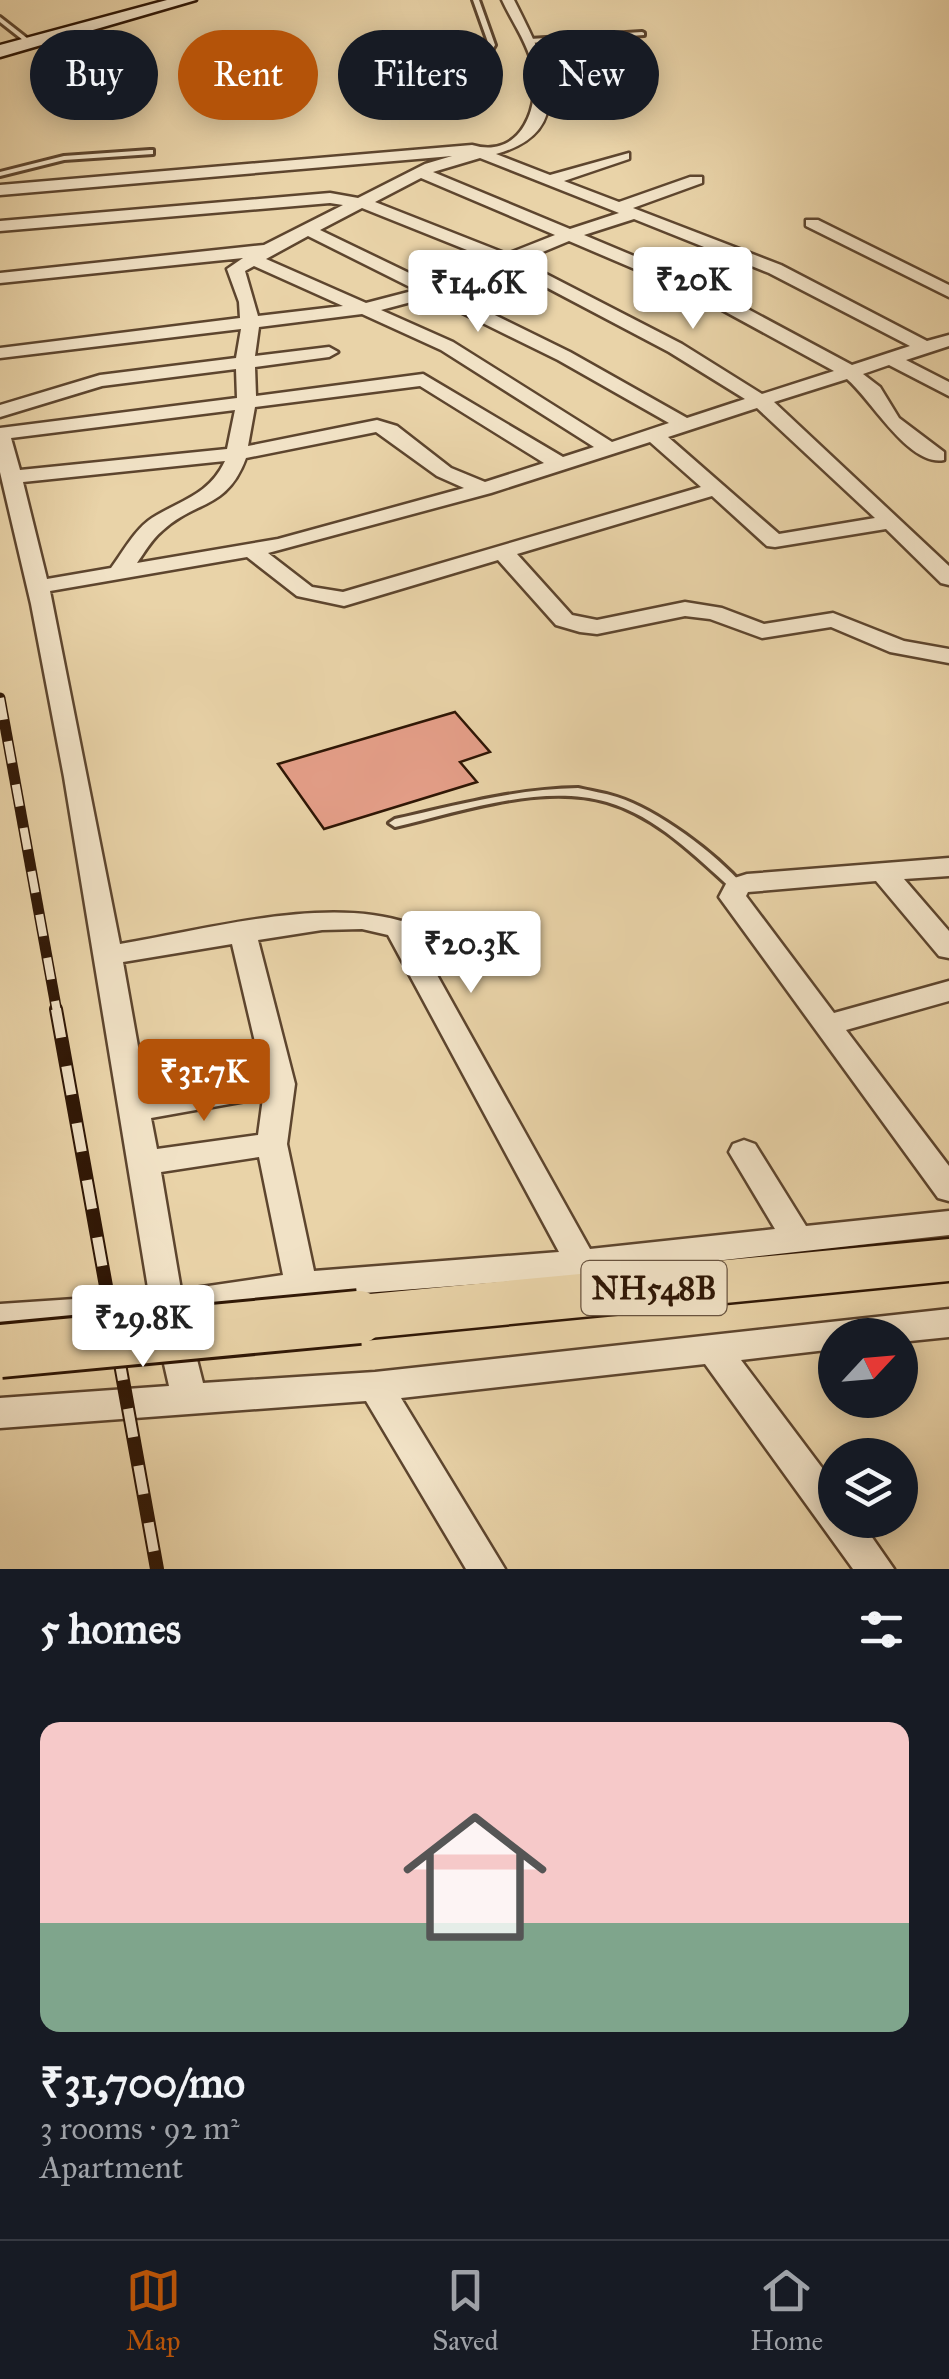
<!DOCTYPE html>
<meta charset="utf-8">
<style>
:root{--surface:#171b24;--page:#20242c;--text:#f1f3f6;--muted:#9ea1a6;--line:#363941;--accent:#b45309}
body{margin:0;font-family:"IM FELL Great Primer",serif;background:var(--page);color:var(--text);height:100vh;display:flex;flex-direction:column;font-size:38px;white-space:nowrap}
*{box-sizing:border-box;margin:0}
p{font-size:32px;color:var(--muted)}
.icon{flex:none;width:55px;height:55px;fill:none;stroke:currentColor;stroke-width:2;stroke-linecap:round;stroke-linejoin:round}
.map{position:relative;height:1569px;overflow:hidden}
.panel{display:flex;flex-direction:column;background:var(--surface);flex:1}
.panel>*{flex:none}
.hud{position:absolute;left:30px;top:30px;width:890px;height:90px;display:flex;gap:20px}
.needle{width:65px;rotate:64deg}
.tools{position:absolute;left:818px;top:1318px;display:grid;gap:20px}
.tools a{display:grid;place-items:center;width:100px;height:100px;border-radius:50%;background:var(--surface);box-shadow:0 5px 25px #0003;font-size:50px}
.price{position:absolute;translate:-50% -85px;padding:0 22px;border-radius:10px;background:#fff;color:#222;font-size:32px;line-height:65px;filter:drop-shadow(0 2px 5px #0008)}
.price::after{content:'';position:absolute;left:50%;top:60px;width:30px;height:22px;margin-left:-15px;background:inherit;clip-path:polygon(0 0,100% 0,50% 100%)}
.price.current{background:var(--accent);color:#fff}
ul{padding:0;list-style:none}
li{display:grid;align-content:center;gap:20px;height:530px;padding:0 40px}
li+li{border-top:2px solid var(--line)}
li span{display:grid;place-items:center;height:310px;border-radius:20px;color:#555}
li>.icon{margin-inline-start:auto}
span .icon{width:180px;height:180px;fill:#fffc;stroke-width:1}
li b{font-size:42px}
h2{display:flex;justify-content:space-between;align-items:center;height:120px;padding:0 40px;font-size:42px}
.tag{padding:0 35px;border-radius:45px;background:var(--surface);box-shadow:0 5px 25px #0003;font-size:35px;line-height:90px}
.tag.current{background:var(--accent);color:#fff}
.dock{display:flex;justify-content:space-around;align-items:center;height:140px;border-top:2px solid var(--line);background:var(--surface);font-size:28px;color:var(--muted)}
.dock a{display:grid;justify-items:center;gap:5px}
.dock .current{color:var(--accent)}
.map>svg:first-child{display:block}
.building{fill:#e59f89;stroke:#2e1605;stroke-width:2.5}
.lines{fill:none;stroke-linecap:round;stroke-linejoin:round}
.service-casing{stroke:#5d452e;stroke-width:6}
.minor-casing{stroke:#5d452e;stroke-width:5}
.secondary-casing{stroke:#2e1605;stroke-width:5}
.trunk-casing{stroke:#2e1605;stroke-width:5}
.service{fill:#f1e2c6;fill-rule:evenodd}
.minor{fill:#f1e2c6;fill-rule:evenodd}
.secondary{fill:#f1e2c6;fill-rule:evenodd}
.trunk{fill:#e9d3a8;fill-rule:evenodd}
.rail-far1-casing{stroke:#2e1605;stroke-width:11}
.rail-casing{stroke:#2e1605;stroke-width:14}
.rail-far1{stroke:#f1e2c6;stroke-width:8;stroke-dasharray:22;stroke-linecap:butt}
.rail{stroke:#f1e2c6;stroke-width:10;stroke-dasharray:29;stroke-linecap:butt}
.trunk-bridge-casing{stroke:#2e1605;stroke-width:58;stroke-linecap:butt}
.trunk-bridge{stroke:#e9d3a8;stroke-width:52}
.labels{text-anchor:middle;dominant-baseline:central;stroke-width:10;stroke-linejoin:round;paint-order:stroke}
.shield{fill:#f1e2c6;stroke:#68533f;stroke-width:2.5}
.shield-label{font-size:32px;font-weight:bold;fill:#2e1605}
</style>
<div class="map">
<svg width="949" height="1569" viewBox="0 0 949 1569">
<rect width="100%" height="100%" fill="#e9d3a8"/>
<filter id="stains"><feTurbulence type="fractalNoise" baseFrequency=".002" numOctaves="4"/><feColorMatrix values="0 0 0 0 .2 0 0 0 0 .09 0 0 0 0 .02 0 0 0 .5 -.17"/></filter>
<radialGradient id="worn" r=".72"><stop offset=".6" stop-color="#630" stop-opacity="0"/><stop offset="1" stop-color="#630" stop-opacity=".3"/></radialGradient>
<path class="building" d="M 455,712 L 490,752 L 460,762 L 477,782 L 324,829 L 278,764 Z"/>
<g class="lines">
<g class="service-casing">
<g id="service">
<path d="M 473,0 L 479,0 L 495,45 C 478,77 451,105 413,110 L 413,106 C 448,95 471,77 489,45 Z"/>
<path d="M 0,17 L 32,42 L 32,44 L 28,44 L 0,22 Z"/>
<path d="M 642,32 L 644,33 L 644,35 L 530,43 L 527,41 L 530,39 Z"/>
<path d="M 150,150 L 153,150 L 153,154 L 64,160 L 0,176 L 0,172 L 64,156 Z"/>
<path d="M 578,788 C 591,791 604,793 617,797 C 658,810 715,853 744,886 L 742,889 L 732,889 C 695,856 656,816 607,802 C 541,783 460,812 395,827 L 389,823 L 395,819 C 456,805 516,789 578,788 Z"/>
</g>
</g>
<g class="minor-casing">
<g id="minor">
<path d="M 502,0 L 514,0 C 542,56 584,130 496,154 L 550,175 L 629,153 L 629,159 L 564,181 L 619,202 L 690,177 L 702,177 L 702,183 L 633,208 L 781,265 L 927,341 L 949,335 L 949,346 L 906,360 L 949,382 L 949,396 L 889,365 L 863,374 L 880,387 L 899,418 L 944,452 L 944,460 C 909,467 871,399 847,379 L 774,402 L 949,566 L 949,585 L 941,583 L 886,529 L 775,547 L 767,546 L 712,496 L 517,554 L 572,615 L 597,620 L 685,602 L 722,608 L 764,624 L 833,613 L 904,641 L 949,649 L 949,663 L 890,652 L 831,627 L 762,638 L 710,619 L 685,616 L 597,634 L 580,632 L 556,625 L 498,560 L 344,606 L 297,596 L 247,557 L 50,591 L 120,944 C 205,930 326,895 408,923 L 590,1249 L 775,1229 L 729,1152 L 733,1144 L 744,1140 L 755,1144 L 806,1226 L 949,1211 L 949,1235 L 581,1276 L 301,1298 L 186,1316 L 203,1383 L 375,1372 L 949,1309 L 949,1337 L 900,1342 L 900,1335 L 835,1335 L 835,1349 L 741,1360 L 835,1485 L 835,1520 L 860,1520 L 894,1569 L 853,1569 L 705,1364 L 401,1398 L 505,1569 L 466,1569 L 366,1401 L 0,1428 L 0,1398 L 169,1386 L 154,1320 L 0,1332 L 0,1304 L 149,1294 L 64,777 L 31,604 L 0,472 L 0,428 L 237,398 L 236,369 L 102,386 L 0,417 L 0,405 L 100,375 L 236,358 L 241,329 L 0,358 L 0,348 L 240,318 L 239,302 L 227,269 L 243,258 L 0,283 L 0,273 L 264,245 L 343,205 L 330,203 L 0,231 L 0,221 L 330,193 L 358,198 L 425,164 L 452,156 L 0,195 L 0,185 L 472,145 C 522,160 542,104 532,64 C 527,42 511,20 502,0 ZM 480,158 L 619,213 L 570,229 L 433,172 ZM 421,178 L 555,235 L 507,254 L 375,202 ZM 362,208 L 492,260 L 432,284 L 320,230 ZM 634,219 L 769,273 L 910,346 L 852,365 L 703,285 L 584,235 ZM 308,236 L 416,290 L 366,303 L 266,259 ZM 569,241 L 691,293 L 834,371 L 762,394 L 682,344 L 521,261 ZM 254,266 L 343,306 L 258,316 L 245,271 ZM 506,266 L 669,352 L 745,399 L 687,418 L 570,352 L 446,291 ZM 430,297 L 558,360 L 669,423 L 612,442 L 453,342 L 381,310 ZM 362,314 L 441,350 L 594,447 L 563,457 L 423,374 L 256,396 L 255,367 L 329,357 L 338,352 L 329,347 L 255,356 L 259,327 ZM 420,386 L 544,463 L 485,482 L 451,468 L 397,426 L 377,420 L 248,446 L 255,407 ZM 757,408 L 875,518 L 779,534 L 668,437 ZM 235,410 L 227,449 L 20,470 L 11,438 ZM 376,432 L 437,476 L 464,488 L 278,539 L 137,563 C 144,553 152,539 162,531 C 195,500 227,510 246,458 ZM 650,442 L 701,487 L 343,592 L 312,587 L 268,553 L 491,493 ZM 225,461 C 209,495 181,500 152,518 C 135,529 123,552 111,568 L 47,579 L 23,482 ZM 362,929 L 388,935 L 559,1252 L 314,1271 L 287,1144 L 295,1084 L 258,940 L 322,930 ZM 232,944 L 263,1076 L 147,1097 L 123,962 ZM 263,1098 L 258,1135 L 157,1149 L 151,1118 ZM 259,1157 L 283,1275 L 181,1290 L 161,1172 Z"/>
<path d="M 806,220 L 818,220 L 949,285 L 949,297 L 806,226 Z"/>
<path d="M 949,858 L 949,876 L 904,879 L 949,931 L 949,958 L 939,956 L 876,881 L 748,892 L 746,896 L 834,1013 L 949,981 L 949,1001 L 846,1030 L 949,1166 L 949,1201 L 938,1198 L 719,897 L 728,880 L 747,874 Z"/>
</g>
</g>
<g class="secondary-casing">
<path id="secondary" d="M 167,0 L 196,0 L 0,57 L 0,45 Z"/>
</g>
<g class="trunk-casing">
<path id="trunk" d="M 949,1239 L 949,1281 L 359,1339 L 340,1332 L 332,1317 L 340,1302 L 359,1295 Z"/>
</g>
<use href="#service" class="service"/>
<use href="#minor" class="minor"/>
<use href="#secondary" class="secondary"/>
<use href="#trunk" class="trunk"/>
<g class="rail-far1-casing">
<path id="rail-far1" d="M 0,698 L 57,1012"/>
</g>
<g class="rail-casing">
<path id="rail" d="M 56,1009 L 157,1569"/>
</g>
<use href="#rail-far1" class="rail-far1"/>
<use href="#rail" class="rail"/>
<g class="trunk-bridge-casing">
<path id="trunk-bridge" d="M 0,1351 L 359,1317"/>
</g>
<use href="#trunk-bridge" class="trunk-bridge"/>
</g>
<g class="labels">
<rect class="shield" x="581.5" y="1261" width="145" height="54" rx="8"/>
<g class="shield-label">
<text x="654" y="1288">NH548B</text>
</g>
</g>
<rect width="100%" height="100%" filter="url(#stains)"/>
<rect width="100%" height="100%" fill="url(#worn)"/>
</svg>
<div class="tools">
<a><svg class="needle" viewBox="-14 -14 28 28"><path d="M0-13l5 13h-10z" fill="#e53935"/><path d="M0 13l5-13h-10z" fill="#9ea1a6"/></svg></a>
<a><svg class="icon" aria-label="layers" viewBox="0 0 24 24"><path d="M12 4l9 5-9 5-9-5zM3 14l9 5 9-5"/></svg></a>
</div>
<b class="price" style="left:693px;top:332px">₹20K</b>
<b class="price" style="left:478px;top:335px">₹14.6K</b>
<b class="price" style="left:471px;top:996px">₹20.3K</b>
<b class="price current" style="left:204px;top:1124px">₹31.7K</b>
<b class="price" style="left:143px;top:1370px">₹29.8K</b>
<div class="hud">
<a class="tag">Buy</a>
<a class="tag current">Rent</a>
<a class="tag">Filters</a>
<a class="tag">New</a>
</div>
</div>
<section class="panel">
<h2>5 homes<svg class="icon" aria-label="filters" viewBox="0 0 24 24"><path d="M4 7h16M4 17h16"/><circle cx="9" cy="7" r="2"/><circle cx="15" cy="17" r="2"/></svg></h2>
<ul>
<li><span style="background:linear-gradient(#f6c9c9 65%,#7fa58c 0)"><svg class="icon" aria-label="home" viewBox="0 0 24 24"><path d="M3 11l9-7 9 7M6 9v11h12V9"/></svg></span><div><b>₹31,700/mo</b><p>3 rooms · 92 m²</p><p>Apartment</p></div></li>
</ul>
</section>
<nav class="dock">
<a class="current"><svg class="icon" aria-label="map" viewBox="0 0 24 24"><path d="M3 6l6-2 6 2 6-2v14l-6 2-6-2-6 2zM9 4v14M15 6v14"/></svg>Map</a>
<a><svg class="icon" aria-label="saved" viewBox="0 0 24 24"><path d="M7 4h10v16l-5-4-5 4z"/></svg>Saved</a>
<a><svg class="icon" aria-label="home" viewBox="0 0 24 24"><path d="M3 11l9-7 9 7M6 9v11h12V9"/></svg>Home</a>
</nav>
